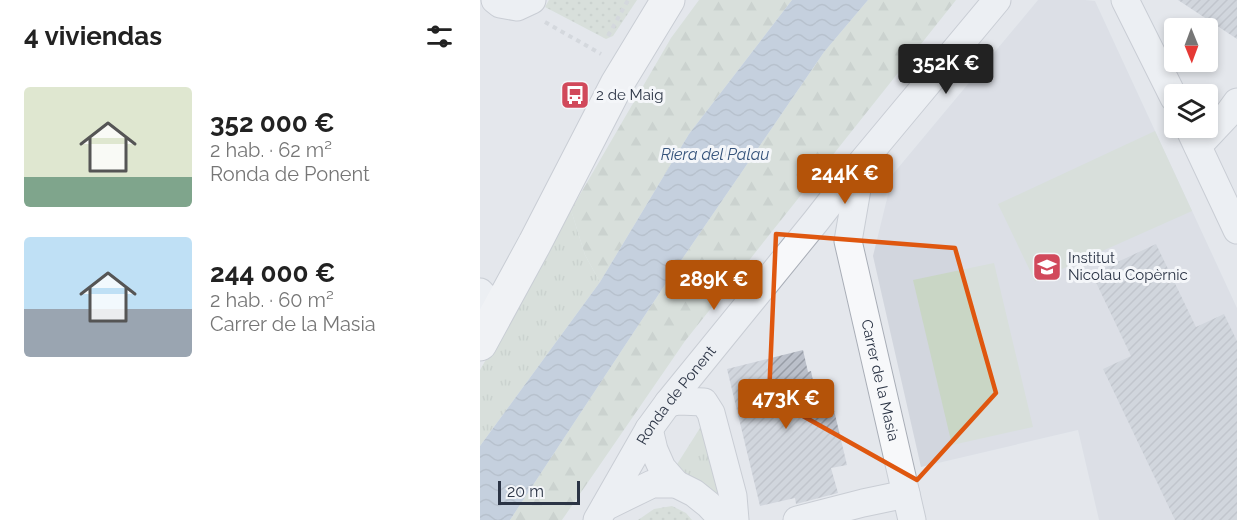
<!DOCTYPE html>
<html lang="es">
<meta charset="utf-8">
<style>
:root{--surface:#fff;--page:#f2f2f2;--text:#222;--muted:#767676;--accent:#b45309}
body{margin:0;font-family:Raleway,sans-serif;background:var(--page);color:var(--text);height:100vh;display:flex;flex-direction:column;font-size:22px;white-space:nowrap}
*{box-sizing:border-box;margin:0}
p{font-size:20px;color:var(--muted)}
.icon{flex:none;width:33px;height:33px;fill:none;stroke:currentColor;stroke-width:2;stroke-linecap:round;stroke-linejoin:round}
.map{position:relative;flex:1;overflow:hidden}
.sheet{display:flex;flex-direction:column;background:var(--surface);width:480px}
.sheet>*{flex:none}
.needle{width:39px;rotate:179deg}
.buttons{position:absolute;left:684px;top:18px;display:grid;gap:12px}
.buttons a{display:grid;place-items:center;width:54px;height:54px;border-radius:6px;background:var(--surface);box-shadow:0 3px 9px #0003;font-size:30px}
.scale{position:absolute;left:18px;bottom:15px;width:82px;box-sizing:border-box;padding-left:6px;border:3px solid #2b3445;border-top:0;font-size:16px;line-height:21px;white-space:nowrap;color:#2b3445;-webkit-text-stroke:4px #f4f6f9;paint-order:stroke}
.price{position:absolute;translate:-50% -51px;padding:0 14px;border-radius:6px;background:var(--accent);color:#fff;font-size:20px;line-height:39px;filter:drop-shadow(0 2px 3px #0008)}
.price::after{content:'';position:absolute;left:50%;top:36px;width:18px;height:14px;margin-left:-9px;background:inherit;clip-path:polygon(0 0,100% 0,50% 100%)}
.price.active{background:#222;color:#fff}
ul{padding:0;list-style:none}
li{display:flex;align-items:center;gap:18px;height:150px;padding:0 24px}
li span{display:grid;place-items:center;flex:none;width:168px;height:120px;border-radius:6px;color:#555}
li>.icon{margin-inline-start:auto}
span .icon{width:72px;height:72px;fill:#fffc;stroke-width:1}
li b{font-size:26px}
h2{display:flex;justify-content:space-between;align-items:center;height:72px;padding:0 24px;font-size:26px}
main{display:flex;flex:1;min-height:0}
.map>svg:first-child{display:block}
.built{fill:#d2d6de}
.grass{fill:url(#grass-tufts)}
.forest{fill:url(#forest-firs)}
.park{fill:#c9d6c5}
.garden{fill:url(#garden-dots)}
.water{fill:url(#water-waves)}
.building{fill:url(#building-hatch)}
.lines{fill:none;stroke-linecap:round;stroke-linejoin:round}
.street-casing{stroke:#a9aeb7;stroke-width:29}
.secondary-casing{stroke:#a9aeb7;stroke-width:35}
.path{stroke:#c2c5cb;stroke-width:4;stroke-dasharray:4.5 4.5;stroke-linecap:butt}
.street{stroke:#f7f8fa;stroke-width:27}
.secondary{stroke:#fff;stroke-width:33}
.marked{fill:none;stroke:#df570f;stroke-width:4.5;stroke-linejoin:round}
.labels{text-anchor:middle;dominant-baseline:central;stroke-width:6;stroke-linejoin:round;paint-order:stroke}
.poi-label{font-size:15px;fill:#2b3445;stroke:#f4f6f9;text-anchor:start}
.street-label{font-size:15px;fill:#2b3445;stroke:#f4f6f9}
.water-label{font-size:16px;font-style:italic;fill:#34527a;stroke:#f4f6f9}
</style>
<main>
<section class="sheet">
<h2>4 viviendas<svg class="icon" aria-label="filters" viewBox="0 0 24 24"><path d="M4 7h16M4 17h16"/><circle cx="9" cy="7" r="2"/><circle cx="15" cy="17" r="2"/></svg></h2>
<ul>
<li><span style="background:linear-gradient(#dfe7d0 75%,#7fa58c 0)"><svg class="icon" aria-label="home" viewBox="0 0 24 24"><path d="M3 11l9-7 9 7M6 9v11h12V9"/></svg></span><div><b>352 000 €</b><p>2 hab. · 62 m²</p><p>Ronda de Ponent</p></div></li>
<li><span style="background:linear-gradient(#bfe0f5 60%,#9aa5b1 0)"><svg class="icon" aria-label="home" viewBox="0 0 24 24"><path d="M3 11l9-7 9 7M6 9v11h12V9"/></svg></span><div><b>244 000 €</b><p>2 hab. · 60 m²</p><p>Carrer de la Masia</p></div></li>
</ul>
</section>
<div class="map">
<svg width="757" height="520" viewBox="0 0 757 520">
<defs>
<pattern id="grass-tufts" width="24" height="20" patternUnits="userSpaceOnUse" patternTransform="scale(1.5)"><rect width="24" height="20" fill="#c9d6c5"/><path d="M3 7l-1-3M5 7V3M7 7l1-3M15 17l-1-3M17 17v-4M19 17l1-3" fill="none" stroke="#adb8ab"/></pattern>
<pattern id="forest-firs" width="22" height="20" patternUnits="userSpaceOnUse" patternTransform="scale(1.5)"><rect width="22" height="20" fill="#c9d6c5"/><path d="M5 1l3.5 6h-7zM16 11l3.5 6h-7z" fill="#adb8ab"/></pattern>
<pattern id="garden-dots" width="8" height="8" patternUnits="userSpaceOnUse" patternTransform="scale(1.5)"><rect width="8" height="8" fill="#c9d6c5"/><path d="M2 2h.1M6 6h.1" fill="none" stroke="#adb8ab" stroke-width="1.8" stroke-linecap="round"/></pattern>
<pattern id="water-waves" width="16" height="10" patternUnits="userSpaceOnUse" patternTransform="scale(1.5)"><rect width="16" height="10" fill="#9fb4cc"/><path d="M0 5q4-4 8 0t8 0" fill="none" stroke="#8293a7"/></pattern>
<pattern id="building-hatch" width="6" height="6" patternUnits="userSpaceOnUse" patternTransform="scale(1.5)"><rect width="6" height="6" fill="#bbc0ca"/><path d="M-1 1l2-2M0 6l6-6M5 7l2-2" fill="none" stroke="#989da6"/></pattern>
</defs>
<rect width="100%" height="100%" fill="#e4e7ec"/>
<path class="built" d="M 558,0 L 605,0 L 615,1 L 757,308 L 757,520 L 619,520 L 598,430 L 441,467 L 393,256 L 413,174 Z"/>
<g class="grass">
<path d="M 91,210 L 105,255 L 120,282 L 0,446 L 0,370 Z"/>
<path d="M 220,428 L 227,432 L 242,501 L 194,469 Z"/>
</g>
<g class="forest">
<path d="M 219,0 L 312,0 L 209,134 L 120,282 L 105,255 L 91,210 L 191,38 Z"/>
<path d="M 388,0 L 476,0 L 205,341 L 82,520 L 30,520 L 198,265 L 344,52 Z"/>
</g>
<g class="park">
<path d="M 675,131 L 712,211 L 555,281 L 518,204 Z"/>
<path d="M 514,263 L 553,427 L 472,445 L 433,280 Z"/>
</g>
<g class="garden">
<path d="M 69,0 L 157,0 L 133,36 L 126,39 L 65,7 Z"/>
<path d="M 192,506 L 206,513 L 212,520 L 158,520 L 174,509 Z"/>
</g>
<path class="water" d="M 312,0 L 388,0 L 344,52 L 198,265 L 30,520 L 0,520 L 0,446 L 120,282 L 209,134 Z"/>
<g class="building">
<path d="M 698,0 L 757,0 L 757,39 Z"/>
<path d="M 676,244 L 716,327 L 744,314 L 757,341 L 757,520 L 695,520 L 623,369 L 651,356 L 612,274 Z"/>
<path d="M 323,350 L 328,372 L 331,371 L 339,410 L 353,406 L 367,465 L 351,468 L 358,493 L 316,504 L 315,498 L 280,506 L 247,369 Z"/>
</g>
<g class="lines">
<g class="street-casing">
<g id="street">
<path d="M 15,0 L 20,4 L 37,7 L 52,0"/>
<path d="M 645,0 L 694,98"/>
<path d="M 709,128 L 757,230"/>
<path d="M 718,146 L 749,113 L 757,102"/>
<path id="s1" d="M 381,166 L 368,241 L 432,520"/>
<path d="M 0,292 L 18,311"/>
<path d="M 188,403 L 199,401 L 224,402 L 231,413 L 253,496 L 255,520"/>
<path d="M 169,429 L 174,450 L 182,468 L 196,484"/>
<path d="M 125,507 L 172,484 L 196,484 L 214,493 L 229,505 L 243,520"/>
<path id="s2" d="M 117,520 L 169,429 L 188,403 L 336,221 L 382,162 L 517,0"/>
<path d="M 317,520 L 383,503 L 426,494"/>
</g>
</g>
<g class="secondary-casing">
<path id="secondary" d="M 0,344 L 55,243 L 137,84 L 188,0"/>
</g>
<g class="path">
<path d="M 65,22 L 121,54"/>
<path d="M 128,36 L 148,0"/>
</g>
<use href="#street" class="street"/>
<use href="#secondary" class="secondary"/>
</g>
<path d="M0 0H757V520H0ZM 296,234 L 475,248 L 516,393 L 437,480 L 289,397 Z" fill="#e4e7ec" fill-opacity=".55" fill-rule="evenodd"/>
<path class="marked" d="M 296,234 L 475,248 L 516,393 L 437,480 L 289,397 Z"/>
<defs>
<g id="bus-square" transform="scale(1.5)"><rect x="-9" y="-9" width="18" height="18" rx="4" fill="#d1495b" stroke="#f4f6f9"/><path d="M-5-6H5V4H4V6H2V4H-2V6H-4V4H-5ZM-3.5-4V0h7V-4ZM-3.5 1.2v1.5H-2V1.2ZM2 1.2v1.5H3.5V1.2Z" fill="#fff"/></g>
<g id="school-square" transform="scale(1.5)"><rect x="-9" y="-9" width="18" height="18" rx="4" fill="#d1495b" stroke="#f4f6f9"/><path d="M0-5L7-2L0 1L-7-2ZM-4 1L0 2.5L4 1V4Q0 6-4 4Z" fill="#fff"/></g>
</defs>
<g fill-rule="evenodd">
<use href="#bus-square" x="95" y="95"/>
<use href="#school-square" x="567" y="267"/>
</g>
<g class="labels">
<g class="poi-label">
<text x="116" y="95">2 de Maig</text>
<text x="588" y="258">Institut<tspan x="588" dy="17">Nicolau Copèrnic</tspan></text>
</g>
<g class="street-label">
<text stroke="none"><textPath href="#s1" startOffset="219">Carrer de la Masia</textPath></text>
<text stroke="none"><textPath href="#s2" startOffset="148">Ronda de Ponent</textPath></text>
</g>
<g class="water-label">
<text x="235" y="154">Riera del Palau</text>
</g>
</g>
</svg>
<div class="buttons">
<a><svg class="needle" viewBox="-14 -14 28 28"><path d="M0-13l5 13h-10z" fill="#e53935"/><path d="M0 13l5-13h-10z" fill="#767676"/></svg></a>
<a><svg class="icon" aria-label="layers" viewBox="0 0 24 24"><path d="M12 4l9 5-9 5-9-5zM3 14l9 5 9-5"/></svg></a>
</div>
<div class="scale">20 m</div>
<b class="price active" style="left:466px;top:95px">352K €</b>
<b class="price" style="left:365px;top:205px">244K €</b>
<b class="price" style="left:234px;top:311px">289K €</b>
<b class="price" style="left:306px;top:430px">473K €</b>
</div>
</main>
